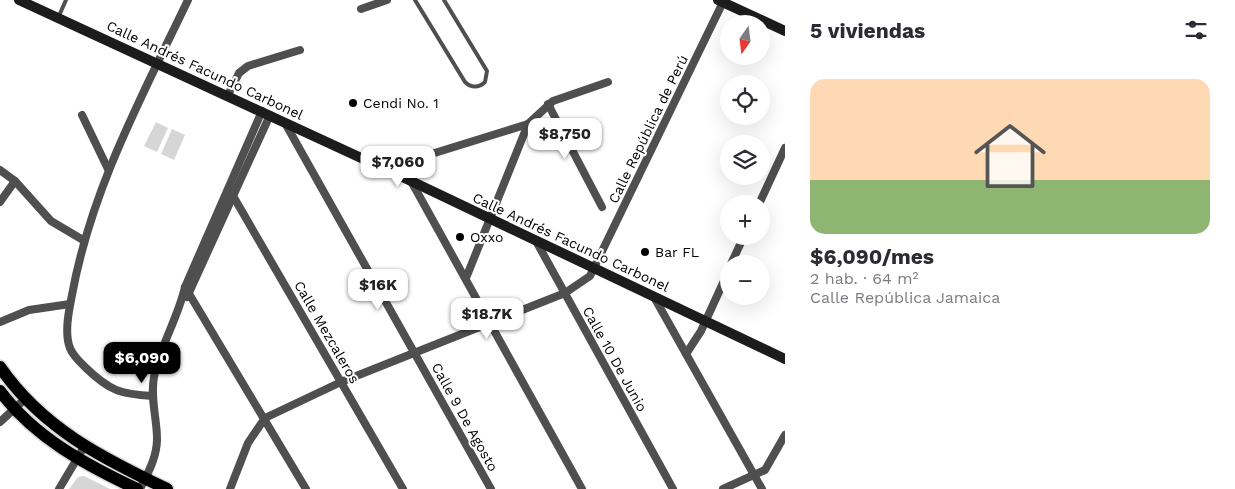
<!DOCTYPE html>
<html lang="es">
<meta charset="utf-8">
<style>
:root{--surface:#fff;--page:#f2f2f3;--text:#2b2b33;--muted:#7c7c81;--line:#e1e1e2;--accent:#000}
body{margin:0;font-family:"Work Sans",sans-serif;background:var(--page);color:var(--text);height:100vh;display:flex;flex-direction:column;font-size:19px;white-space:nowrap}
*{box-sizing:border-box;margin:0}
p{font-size:16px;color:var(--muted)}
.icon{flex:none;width:28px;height:28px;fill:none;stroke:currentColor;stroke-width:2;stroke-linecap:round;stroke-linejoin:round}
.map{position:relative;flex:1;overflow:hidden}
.details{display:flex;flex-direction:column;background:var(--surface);width:450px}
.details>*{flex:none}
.needle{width:32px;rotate:194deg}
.tools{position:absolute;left:720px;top:15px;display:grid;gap:10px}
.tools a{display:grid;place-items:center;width:50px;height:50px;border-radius:50%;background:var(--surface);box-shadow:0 5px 20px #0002;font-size:25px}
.price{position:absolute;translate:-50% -42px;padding:0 11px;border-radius:10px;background:#fff;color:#222;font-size:16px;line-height:32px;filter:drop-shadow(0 1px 2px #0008)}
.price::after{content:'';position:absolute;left:50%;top:30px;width:15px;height:11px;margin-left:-8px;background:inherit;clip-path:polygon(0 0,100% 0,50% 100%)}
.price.on{background:var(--accent);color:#fff}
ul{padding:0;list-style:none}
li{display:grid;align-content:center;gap:10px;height:265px;padding:0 25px}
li+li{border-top:1px solid var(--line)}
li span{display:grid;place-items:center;height:155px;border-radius:15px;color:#555}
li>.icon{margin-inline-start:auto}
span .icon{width:90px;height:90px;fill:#fffc;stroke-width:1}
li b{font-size:21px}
h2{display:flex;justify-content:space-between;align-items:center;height:60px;padding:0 25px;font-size:21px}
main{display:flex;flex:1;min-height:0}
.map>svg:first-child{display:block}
.green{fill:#d6d6d6}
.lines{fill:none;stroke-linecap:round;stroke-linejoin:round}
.primary-casing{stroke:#dbdbdb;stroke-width:15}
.service{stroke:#4f4f4f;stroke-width:4}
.minor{stroke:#4f4f4f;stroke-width:8}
.secondary{stroke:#1c1c1c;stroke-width:10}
.primary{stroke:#000;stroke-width:12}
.poi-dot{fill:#000;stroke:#fff;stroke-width:2}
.labels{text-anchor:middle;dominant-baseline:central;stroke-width:4;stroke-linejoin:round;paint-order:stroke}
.street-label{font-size:14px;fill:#000;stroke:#fff}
.poi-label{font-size:14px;fill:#000;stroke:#fff;text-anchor:start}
</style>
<main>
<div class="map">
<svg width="785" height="489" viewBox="0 0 785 489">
<rect width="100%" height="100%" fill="#fff"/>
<g class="green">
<path d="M 156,122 L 168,128 L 157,152 L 144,146 Z"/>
<path d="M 172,129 L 185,135 L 174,160 L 161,154 Z"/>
<path d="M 84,476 L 110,489 L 69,489 L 78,477 Z"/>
</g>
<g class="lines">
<g class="primary-casing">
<g id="primary">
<path d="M 0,367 C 42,428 102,458 167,489"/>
<path d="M 0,391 C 34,437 86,465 137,489"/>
</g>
</g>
<g class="service">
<path d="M 415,0 L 465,82 C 471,88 479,88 485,82 L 487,71 L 444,0"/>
<path d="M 58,18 L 66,0"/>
</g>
<g class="minor">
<path d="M 361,9 L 387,0"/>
<path d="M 228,95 L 239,73 L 248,66 L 300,50"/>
<path d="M 548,104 L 602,207"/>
<path d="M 82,115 L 108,169"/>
<path d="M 285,123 L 491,489"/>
<path d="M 412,160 L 528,124 L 553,101 L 608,82"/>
<path d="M 0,170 L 15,181 L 51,221 L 83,240"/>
<path d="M 411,181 L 582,489"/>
<path d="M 229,189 L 403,489"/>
<path d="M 0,202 L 15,181"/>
<path d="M 759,204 L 785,148"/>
<path d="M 536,241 L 673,489"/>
<path d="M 731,264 L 744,236"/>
<path d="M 466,278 L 528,124"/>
<path d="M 185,287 L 306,489"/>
<path d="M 187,297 L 270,115"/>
<path d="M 654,297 L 762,489"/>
<path d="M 0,322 L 29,310 L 70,304"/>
<path d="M 686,354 L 701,331 L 729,270"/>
<path d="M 153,396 C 120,394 110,391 86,368 C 80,362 73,356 70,348 C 64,333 69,310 72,295 C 91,190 142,96 188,0"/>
<path d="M 0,422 L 25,399"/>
<path d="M 59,489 L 84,447"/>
<path d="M 140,489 C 148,473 157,457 157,439 C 157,418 150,398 154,377 C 160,346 178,318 185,287 L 262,111"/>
<path d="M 230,489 L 248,443 L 265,418 L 341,382 L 565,293 L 590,276 L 724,0"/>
<path d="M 723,489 L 765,470 L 785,435"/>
</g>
<g class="secondary">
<path d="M 19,0 L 411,181 L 785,359"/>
<path d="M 718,0 L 785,31"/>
</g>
<use href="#primary" class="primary"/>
</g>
<g class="poi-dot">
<circle cx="353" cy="103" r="5"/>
<circle cx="460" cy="237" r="5"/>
<circle cx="645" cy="252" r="5"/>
</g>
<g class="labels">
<g class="street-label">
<text transform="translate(205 70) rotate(25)">Calle Andrés Facundo Carbonel</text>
<text transform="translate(648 129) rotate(-64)">Calle República de Perú</text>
<text transform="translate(571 242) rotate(25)">Calle Andrés Facundo Carbonel</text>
<text transform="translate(327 332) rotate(60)">Calle Mezcaleros</text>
<text transform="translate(615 359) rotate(61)">Calle 10 De Junio</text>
<text transform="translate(465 417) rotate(61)">Calle 9 De Agosto</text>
</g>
<g class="poi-label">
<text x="363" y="103">Cendi No. 1</text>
<text x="470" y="237">Oxxo</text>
<text x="655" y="252">Bar FL</text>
</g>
</g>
</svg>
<div class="tools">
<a><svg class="needle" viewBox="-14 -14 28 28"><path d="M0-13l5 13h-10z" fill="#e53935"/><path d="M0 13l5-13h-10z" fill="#7c7c81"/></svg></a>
<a><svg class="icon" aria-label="locate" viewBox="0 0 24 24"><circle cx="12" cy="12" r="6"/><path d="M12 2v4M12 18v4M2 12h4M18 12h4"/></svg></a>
<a><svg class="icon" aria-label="layers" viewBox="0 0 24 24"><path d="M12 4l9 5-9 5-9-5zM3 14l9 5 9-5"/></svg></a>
<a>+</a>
<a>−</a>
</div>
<b class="price" style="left:565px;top:160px">$8,750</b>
<b class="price" style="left:398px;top:188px">$7,060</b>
<b class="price" style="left:378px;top:311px">$16K</b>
<b class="price" style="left:487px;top:340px">$18.7K</b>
<b class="price on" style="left:142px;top:384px">$6,090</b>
</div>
<section class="details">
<h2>5 viviendas<svg class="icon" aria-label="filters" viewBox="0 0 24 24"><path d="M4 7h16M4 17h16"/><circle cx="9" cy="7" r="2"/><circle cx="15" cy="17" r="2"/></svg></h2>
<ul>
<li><span style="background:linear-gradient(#ffd9b3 65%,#8fb573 0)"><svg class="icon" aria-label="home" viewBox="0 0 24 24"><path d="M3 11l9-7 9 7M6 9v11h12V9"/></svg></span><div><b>$6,090/mes</b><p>2 hab. · 64 m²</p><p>Calle República Jamaica</p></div></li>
</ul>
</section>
</main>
